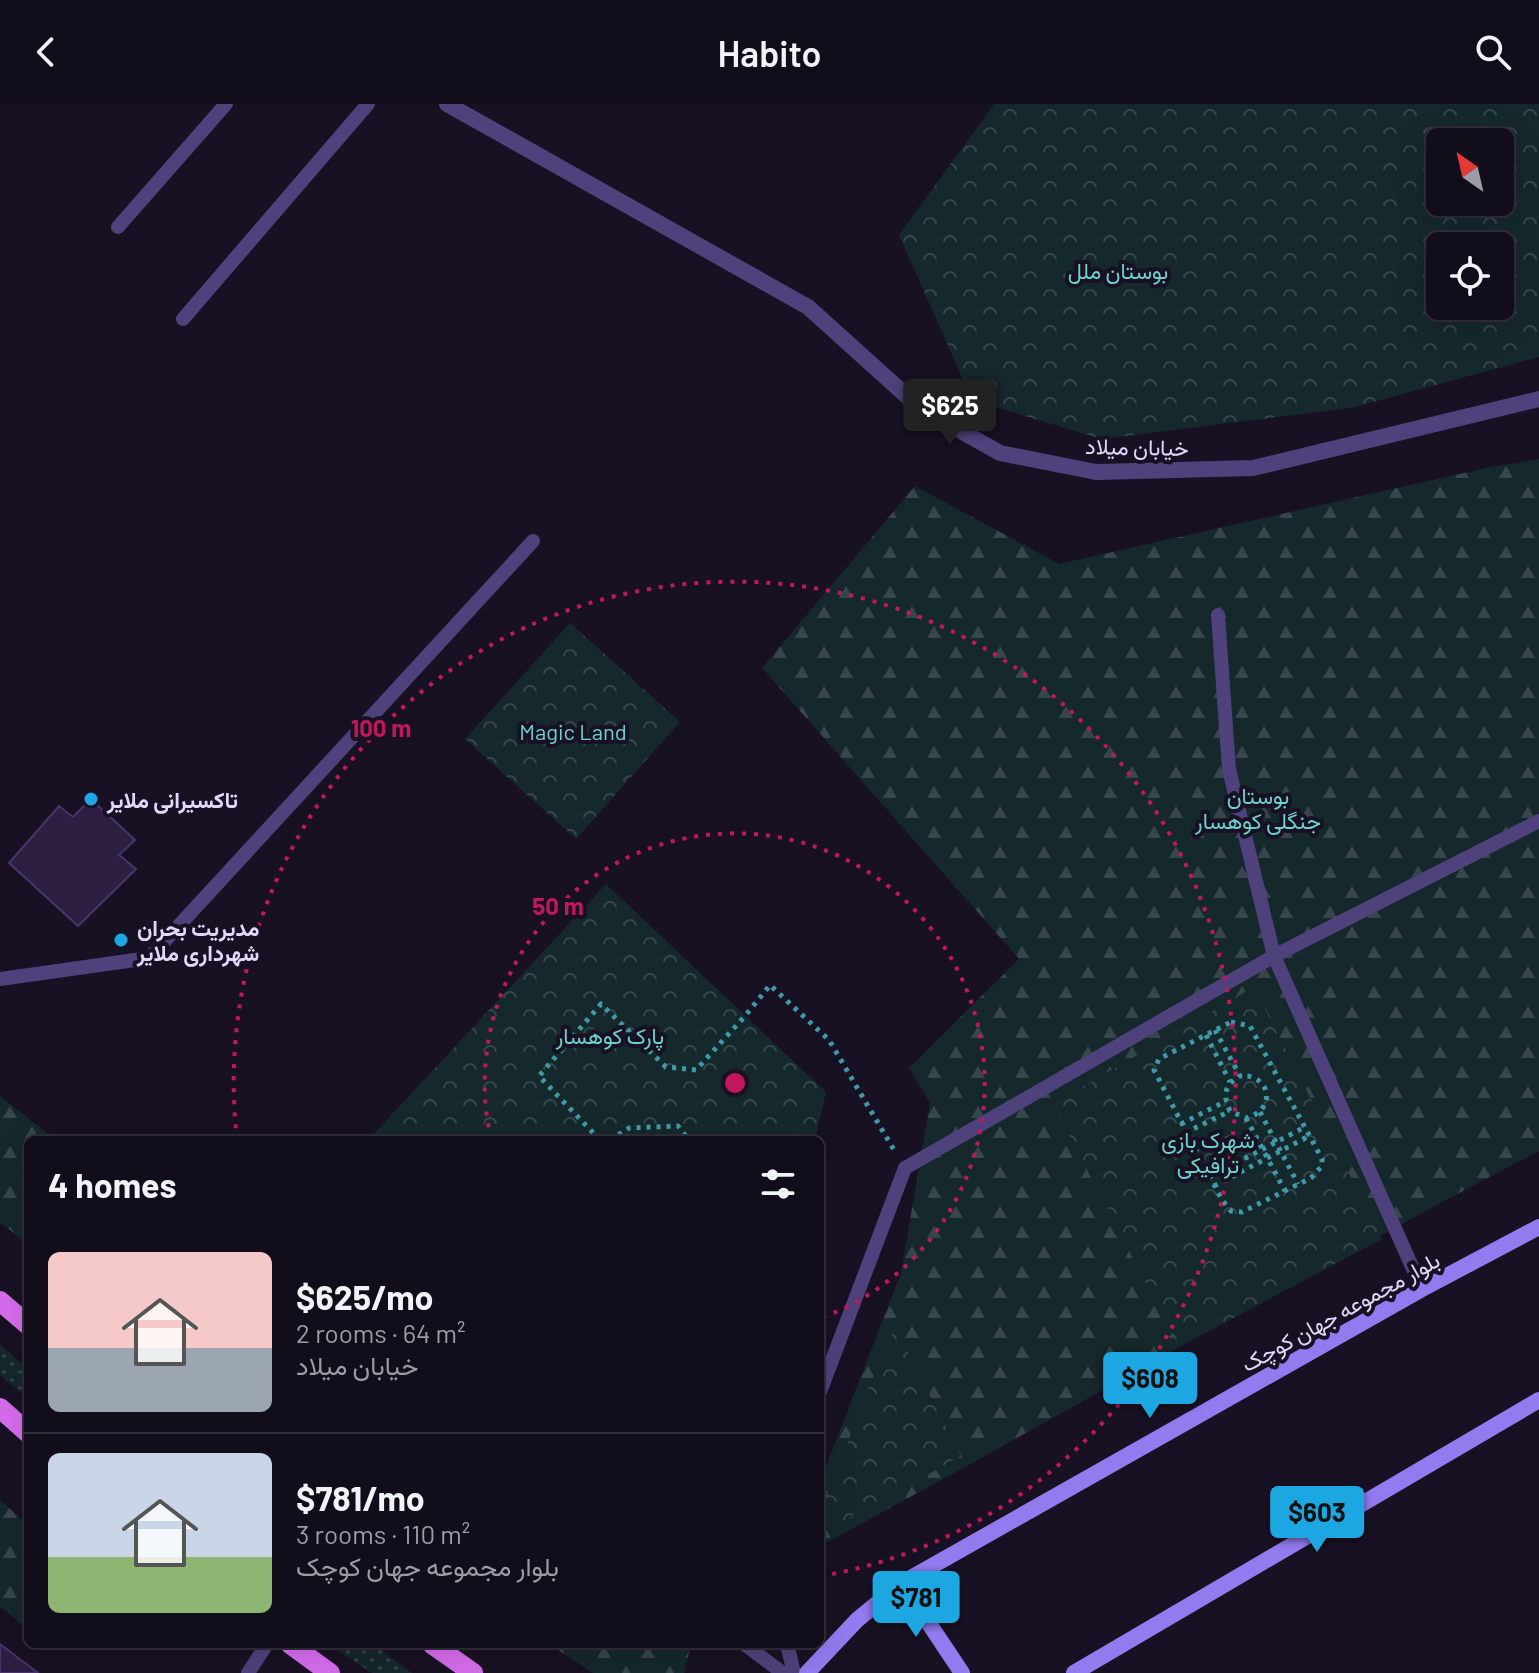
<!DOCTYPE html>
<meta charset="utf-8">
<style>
:root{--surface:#120d1a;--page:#1f1b27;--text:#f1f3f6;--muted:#9c9ca2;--line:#312d39;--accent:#1ca7e2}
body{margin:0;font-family:Barlow,Vazirmatn,sans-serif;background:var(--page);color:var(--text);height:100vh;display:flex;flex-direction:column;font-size:30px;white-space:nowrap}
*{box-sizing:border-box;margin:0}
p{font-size:26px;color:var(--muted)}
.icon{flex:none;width:44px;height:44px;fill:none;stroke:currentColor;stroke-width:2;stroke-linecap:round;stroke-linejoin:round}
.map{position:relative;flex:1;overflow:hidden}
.drawer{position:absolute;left:24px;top:1032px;width:800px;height:512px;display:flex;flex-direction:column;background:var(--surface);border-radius:12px;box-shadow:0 8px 32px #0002,0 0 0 2px var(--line)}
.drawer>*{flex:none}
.needle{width:52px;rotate:326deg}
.fabs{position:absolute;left:1426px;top:24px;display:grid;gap:16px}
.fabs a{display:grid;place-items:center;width:88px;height:88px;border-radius:12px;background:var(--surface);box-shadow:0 8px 32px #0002,0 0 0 2px var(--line);font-size:40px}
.price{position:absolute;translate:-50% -68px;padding:0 18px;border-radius:8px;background:var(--accent);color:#111;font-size:26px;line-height:52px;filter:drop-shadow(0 2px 4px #0008)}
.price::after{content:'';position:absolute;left:50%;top:48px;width:24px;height:18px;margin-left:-12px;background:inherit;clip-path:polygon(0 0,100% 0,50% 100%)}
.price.current{background:#222;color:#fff}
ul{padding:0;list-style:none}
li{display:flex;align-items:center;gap:24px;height:200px;padding:0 24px}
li+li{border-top:2px solid var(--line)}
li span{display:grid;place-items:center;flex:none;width:224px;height:160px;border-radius:12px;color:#555}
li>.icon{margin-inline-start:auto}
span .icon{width:96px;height:96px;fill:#fffc;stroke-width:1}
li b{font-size:34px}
h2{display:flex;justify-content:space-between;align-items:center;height:96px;padding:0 24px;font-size:34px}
header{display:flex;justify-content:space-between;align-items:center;height:104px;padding:0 24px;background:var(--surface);font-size:36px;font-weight:600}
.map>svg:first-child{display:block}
.grass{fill:url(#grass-dots)}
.forest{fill:url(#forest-firs)}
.park{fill:url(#park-crowns);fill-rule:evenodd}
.building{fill:#2d1f41;stroke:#4a346b;stroke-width:2}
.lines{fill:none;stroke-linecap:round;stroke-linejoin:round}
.path{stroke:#3e9aa8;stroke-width:5;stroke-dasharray:4 6;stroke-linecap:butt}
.service{stroke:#4f427c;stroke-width:14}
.minor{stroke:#4f427c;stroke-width:16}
.secondary{stroke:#947aef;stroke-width:16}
.primary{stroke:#d66ced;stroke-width:20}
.ring{fill:none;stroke:#c2185b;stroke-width:4;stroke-dasharray:4 8}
.poi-dot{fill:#1ca7e2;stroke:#181123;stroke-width:3}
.labels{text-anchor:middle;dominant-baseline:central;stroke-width:8;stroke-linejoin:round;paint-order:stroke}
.park-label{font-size:22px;fill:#6cd2cc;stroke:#181123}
.street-label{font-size:22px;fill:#e2d8fa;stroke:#181123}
.poi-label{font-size:22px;font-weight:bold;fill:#e2d8fa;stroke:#181123;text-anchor:start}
.centre{fill:#c2185b;stroke:#181123;stroke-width:4}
.ring-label{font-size:24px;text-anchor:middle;font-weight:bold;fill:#c2185b;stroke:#181123;stroke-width:8;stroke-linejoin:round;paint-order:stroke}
</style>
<header><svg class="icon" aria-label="back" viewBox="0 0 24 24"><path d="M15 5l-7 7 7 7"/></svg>Habito<svg class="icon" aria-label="search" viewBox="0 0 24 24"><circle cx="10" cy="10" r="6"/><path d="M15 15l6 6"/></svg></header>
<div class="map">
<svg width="1539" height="1569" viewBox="0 0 1539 1569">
<defs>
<pattern id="grass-dots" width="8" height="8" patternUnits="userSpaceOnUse" patternTransform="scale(2)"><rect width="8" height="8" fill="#15282c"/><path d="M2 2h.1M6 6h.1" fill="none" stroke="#37464c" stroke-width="1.8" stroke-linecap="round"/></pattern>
<pattern id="forest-firs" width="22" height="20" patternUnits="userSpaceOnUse" patternTransform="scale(2)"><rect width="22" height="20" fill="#15282c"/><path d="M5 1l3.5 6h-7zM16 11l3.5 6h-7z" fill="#37464c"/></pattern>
<pattern id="park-crowns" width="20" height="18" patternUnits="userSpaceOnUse" patternTransform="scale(2)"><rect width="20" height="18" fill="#15282c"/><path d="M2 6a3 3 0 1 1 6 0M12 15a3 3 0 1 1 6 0" fill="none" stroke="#37464c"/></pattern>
</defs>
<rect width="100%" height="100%" fill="#181123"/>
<g class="grass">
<path d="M 0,1240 L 28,1265 L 28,1295 L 0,1271 Z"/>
<path d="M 328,1540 L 373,1540 L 412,1569 L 372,1569 Z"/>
</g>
<g class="forest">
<path d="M 1539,355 L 1539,1047 C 1296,1173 1061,1313 820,1442 L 820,1378 L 901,1169 L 930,999 L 909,964 L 1019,855 L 762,564 L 915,382 L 1059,460 L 1486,364 Z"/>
<path d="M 0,992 L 56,1036 L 28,1036 L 28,1141 L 0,1118 Z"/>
<path d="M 0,1396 L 28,1421 L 28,1526 L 0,1502 Z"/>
<path d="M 549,1540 L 691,1540 L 684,1569 L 593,1569 Z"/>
</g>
<g class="park">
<path d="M 994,0 L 1539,0 L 1539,253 L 1351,304 L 1102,335 L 972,296 L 899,131 ZM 1500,38 L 1500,98 L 1440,98 L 1440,38 ZM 1500,142 L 1500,202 L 1440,202 L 1440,142 Z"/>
<path d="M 570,519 L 680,618 L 576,735 L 465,635 Z"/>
<path d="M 606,780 L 826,988 L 815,1036 L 368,1036 Z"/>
<path d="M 1254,883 L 1382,1135 L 1179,1243 L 1053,1000 Z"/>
<path d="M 895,1223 L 961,1352 L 820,1430 L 820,1411 L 868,1285 Z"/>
</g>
<g class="building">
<path d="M 91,695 L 135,736 L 119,751 L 136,765 L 78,822 L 9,759 L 59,702 L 73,713 Z"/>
<path d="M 0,1540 L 38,1569 L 0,1569 Z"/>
</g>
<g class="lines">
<g class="path">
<path d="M 1231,918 L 1250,922 L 1322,1055 L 1322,1062 L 1311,1074 L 1242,1108 L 1231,1107 L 1222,1096 L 1154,966 L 1159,955 Z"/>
<path d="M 1215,926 L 1240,972 C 1225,981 1222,990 1230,1007 L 1246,1014 C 1278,1006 1270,969 1240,972"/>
<path d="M 1206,931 L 1230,978"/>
<path d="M 1260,1008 L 1298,1080"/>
<path d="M 1246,1014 L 1285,1087"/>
<path d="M 1181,1020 L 1226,997"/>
<path d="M 1185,1029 L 1230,1007"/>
<path d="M 600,1036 L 539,972 L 601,900 L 666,963 L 696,966 L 745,912 L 770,881 L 829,936 L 894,1046"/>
<path d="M 610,1036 L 629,1024 L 678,1022 L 689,1036"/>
<path d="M 1209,1073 L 1305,1023"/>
<path d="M 1214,1082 L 1309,1032"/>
</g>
<g class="service">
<path d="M 118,123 L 226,0"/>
<path d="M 183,215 L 368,0"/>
<path d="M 1218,511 L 1229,665 L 1274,852 L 1422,1185"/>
<path d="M 0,875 L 149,854 L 533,437"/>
<path d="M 820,1288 L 905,1064 L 1274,852 L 1539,717"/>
<path d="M 744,1540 L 783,1569"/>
<path d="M 787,1540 L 794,1569"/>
<path d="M 248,1569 L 267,1540"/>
</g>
<path class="minor" d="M 447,0 L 808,203 L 920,304 L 1000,349 L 1096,368 L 1253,364 L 1539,295"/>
<g class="secondary">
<path d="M 902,1479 L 962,1569"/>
<path d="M 807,1569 L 857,1516 L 902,1479 L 1422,1185 L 1539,1123"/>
<path d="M 1074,1569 L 1539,1296"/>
</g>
<g class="primary">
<path d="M 0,1197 L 28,1221"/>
<path d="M 0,1304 L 28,1329"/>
<path d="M 290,1540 L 330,1569"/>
<path d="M 432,1540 L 473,1569"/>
</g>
</g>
<g class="ring">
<path d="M491 1035A250 250 0 1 1 821 1214"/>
<path d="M237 1036A501 501 0 1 1 822 1472"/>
</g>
<g class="poi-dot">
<circle cx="91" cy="695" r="8"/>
<circle cx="121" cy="836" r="8"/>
</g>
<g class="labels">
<g class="park-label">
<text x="1118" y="166">بوستان ملل</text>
<text x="573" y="627">Magic Land</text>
<text x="1258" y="691">بوستان<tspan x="1258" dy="25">جنگلی کوهسار</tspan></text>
<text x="610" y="931">پارک کوهسار</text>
<text x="1208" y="1035">شهرک بازی<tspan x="1208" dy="25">ترافیکی</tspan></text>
</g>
<g class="street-label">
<text transform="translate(1137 342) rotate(1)">خیابان میلاد</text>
<text transform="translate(1340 1207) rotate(-29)">بلوار مجموعه جهان کوچک</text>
</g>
<g class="poi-label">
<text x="107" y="695">تاکسیرانی ملایر</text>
<text x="137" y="823">مدیریت بحران<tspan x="137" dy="25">شهرداری ملایر</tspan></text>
</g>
</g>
<circle cx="735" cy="979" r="12" class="centre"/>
<g class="ring-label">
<text x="381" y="633">100 m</text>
<text x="558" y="811">50 m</text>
</g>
</svg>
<div class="fabs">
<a><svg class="needle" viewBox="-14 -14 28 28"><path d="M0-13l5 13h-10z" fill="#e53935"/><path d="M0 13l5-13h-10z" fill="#9c9ca2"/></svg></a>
<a><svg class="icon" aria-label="locate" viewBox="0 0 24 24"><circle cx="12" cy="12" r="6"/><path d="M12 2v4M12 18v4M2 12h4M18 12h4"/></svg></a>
</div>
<b class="price current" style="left:950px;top:343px">$625</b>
<b class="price" style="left:1150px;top:1316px">$608</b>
<b class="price" style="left:1317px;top:1450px">$603</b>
<b class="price" style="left:916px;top:1535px">$781</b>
<section class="drawer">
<h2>4 homes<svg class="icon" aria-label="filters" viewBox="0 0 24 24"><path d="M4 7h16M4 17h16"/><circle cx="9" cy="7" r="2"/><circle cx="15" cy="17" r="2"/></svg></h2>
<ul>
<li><span style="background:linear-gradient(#f6c9c9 60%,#9aa5b1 0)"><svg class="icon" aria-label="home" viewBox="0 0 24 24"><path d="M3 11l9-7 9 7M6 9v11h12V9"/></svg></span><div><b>$625/mo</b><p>2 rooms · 64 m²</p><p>خیابان میلاد</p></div></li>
<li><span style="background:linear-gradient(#c9d6e8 65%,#8fb573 0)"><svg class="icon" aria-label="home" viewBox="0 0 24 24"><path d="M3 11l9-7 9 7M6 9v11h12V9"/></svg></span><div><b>$781/mo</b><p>3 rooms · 110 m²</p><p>بلوار مجموعه جهان کوچک</p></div></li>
</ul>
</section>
</div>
